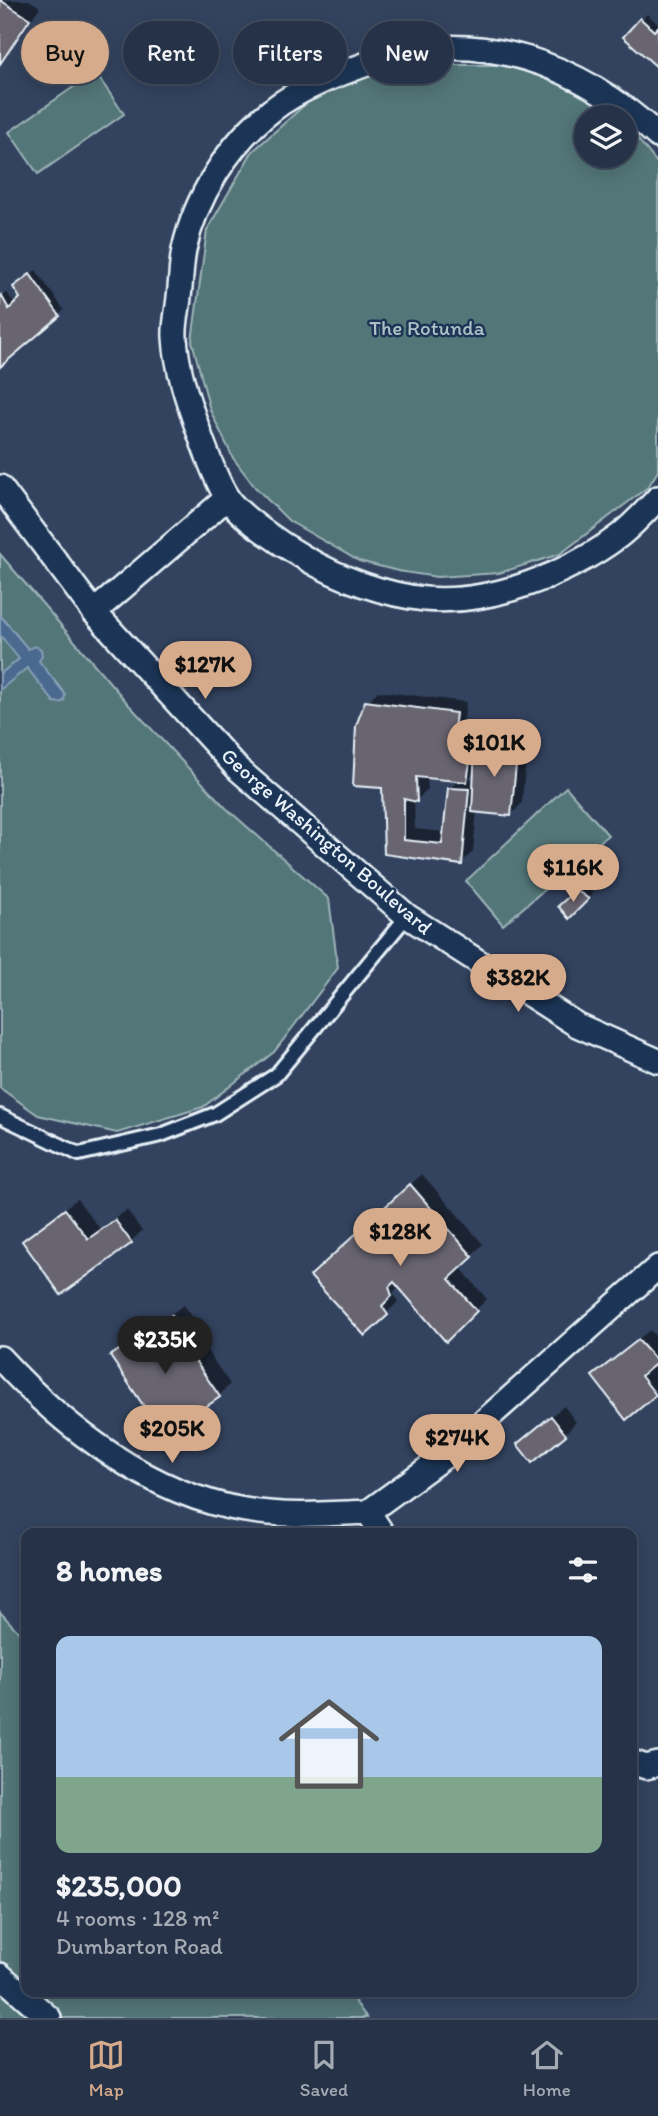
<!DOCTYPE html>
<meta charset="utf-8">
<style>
:root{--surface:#263247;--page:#2e3a4e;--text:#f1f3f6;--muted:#a4aab4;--line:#424d60;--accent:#d6ab8b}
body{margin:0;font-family:Itim,sans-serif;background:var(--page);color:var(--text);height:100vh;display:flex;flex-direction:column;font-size:26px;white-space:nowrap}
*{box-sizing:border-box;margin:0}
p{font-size:23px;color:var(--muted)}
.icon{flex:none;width:38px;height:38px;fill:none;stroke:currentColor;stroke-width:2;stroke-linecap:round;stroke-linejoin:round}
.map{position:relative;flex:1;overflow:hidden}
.details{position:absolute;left:21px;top:1528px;width:616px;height:469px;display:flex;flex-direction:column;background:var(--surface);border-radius:14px;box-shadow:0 4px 18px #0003,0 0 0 2px var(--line)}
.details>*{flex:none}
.guide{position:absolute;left:21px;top:21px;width:616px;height:63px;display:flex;gap:14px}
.fabs{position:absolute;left:574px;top:105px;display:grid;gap:14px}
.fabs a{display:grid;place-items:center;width:63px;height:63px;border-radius:50%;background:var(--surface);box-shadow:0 4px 18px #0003,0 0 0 2px var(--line);font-size:35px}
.price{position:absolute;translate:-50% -60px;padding:0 16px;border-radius:24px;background:var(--accent);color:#111;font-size:23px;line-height:46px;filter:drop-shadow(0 2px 4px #0008)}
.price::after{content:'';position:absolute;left:50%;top:42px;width:21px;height:16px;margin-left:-10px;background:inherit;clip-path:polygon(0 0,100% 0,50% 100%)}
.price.on{background:#222;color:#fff}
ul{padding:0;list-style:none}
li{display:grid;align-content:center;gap:14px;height:371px;padding:0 35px}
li+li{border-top:2px solid var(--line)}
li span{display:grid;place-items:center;height:217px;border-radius:14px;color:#555}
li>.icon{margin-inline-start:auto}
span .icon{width:126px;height:126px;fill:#fffc;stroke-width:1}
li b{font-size:30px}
h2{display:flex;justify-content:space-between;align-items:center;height:84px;padding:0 35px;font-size:30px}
.chip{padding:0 24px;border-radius:32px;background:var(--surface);box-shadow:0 4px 18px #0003,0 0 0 2px var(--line);font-size:24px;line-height:63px}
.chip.on{background:var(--accent);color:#111}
.dock{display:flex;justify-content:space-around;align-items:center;height:98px;border-top:2px solid var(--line);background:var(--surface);font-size:19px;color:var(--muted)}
.dock a{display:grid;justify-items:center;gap:4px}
.dock .on{color:var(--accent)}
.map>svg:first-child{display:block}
.green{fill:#527678;stroke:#9db4b8;stroke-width:2}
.water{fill:#48698e;stroke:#889fb8;stroke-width:2}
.shadow{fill:#0007;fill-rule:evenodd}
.building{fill:#676571;stroke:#e8f1f8;stroke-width:2}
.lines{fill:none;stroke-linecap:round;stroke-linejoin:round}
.service-casing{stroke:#e8f1f8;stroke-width:18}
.minor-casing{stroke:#e8f1f8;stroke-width:28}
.service{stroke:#1d3557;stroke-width:12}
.minor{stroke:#1d3557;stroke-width:23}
.labels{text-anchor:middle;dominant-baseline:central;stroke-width:5;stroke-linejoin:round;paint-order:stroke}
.park-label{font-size:21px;fill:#acc0c5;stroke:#1d3557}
.street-label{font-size:21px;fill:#e8f1f8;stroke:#1d3557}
</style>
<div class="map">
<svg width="658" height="2018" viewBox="0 0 658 2018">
<rect width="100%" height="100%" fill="#33435f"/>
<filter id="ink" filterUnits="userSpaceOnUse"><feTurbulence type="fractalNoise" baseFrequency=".0143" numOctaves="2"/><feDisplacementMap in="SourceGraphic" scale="14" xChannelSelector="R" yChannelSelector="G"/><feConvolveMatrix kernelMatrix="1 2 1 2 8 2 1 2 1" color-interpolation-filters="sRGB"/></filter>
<g filter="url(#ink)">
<g class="green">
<path d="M 393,65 L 506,65 L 570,86 L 616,117 L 586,117 L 586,156 L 625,156 L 625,123 L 658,164 L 658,471 L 648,487 L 560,554 L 499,573 L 437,577 L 398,571 L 359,561 L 289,521 L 255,487 L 233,458 L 210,410 L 192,341 L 207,230 L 252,152 L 310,100 Z"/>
<path d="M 95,72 L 124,114 L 38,174 L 9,132 Z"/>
<path d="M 0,554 L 129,705 L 226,808 L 329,899 L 338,968 L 274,1052 L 203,1107 L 117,1133 L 38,1115 L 0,1088 Z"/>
<path d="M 566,787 L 608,835 L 503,925 L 466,881 Z"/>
<path d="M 0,1612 L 26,1640 L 26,1992 L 348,1992 L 367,2018 L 0,2018 Z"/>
</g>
<path class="water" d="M 0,615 L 28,649 L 35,646 L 41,649 L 42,656 L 39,661 L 65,694 L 64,701 L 60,703 L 54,702 L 27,668 L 0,690 L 0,674 L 19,659 L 0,635 Z"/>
<g class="shadow">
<path d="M 0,0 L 29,0 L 40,7 L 0,64 Z"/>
<path d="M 647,14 L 658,24 L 658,66 L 626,37 Z"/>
<path d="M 75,20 L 97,42 L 82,57 L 60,35 Z"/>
<path d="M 36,270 L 64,310 L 0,364 L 0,298 L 7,292 L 15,305 L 22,298 L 20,282 Z"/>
<path d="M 378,691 L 466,702 L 462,736 L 482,737 L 482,741 L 489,734 L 528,734 L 522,803 L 511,815 L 477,811 L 473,852 L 461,863 L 386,852 L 384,786 L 367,702 ZM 476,771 L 475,778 L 469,778 ZM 427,776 L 459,779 L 450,789 L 445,832 L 415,829 L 414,799 L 417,800 L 428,789 Z"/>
<path d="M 583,885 L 593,893 L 569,917 L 566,900 Z"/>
<path d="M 422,1174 L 483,1244 L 460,1267 L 487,1299 L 446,1340 L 400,1286 L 393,1293 L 398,1302 L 365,1334 L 324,1265 Z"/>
<path d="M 77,1199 L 100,1229 L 127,1210 L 142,1231 L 130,1242 L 24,1241 L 35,1230 Z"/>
<path d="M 184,1305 L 199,1327 L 194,1332 L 230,1384 L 219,1396 L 112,1356 L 123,1345 Z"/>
<path d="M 650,1330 L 658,1339 L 658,1362 L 653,1365 L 658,1372 L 658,1390 L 626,1417 L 606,1365 Z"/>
<path d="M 564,1406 L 576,1422 L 565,1434 L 530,1433 Z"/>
</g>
<g class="building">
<path d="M 0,0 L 30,19 L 0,64 Z"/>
<path d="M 640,18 L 654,31 L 658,27 L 658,68 L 623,37 Z"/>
<path d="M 69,24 L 93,48 L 82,60 L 58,35 Z"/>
<path d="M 30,274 L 60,316 L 0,367 L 0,297 L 1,295 L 9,309 L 20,298 L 13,287 Z"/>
<path d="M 365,701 L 456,713 L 452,747 L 472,748 L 467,782 L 416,777 L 417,802 L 404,799 L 404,840 L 442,844 L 448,788 L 469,789 L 462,865 L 384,854 L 382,788 L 353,786 L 356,726 Z"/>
<path d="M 475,745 L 518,745 L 511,816 L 472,812 Z"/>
<path d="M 576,890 L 589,899 L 569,919 L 558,906 Z"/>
<path d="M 410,1184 L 473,1257 L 449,1279 L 477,1311 L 446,1342 L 394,1282 L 389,1287 L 392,1296 L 382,1306 L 388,1315 L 365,1336 L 310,1276 Z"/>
<path d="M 65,1209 L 88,1239 L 115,1220 L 132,1243 L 61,1295 L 22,1241 Z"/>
<path d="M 172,1315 L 188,1339 L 183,1343 L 220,1397 L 164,1436 L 110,1356 Z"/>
<path d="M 638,1340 L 658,1362 L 641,1376 L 656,1395 L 626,1420 L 592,1376 Z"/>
<path d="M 551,1416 L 566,1435 L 532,1463 L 517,1444 Z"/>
</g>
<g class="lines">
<g class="service-casing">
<path id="service" d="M 0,1116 L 79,1154 L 161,1135 L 215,1114 L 276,1075 L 407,916"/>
</g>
<g class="minor-casing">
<g id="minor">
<path d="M 658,136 C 582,65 477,25 375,61 C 342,73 299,88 272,110 C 230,142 195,198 184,250 C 181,265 181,282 179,297 C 178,310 174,324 175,337 C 177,373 190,407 202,441 C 209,459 216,480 226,496 C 238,516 284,546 305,558 C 339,578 385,595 425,599 C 490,605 568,574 619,536 C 633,525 646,511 658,498"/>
<path d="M 0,487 L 94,612 L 238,769 L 407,916 L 577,1025 L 658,1061"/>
<path d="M 94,612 L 227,498"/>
<path d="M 0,1358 C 63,1427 151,1495 245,1510 C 286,1517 327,1514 368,1512"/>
<path d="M 368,1512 L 445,1456 L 658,1267"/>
<path d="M 368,1512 L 382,1533"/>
<path d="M 632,1762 L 646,1767 L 658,1764"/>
<path d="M 0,1975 L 49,2018"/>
</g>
</g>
<use href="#service" class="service"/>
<use href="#minor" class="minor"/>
</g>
</g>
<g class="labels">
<g class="park-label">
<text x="427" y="327">The Rotunda</text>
</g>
<g class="street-label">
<text transform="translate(327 841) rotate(41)">George Washington Boulevard</text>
</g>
</g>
</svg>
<div class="fabs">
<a><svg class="icon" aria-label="layers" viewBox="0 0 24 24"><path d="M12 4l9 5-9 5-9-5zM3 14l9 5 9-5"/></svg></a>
</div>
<b class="price" style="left:205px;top:701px">$127K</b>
<b class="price" style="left:494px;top:779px">$101K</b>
<b class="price" style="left:573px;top:904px">$116K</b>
<b class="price" style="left:518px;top:1014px">$382K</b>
<b class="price" style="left:400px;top:1268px">$128K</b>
<b class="price on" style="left:165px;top:1376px">$235K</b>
<b class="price" style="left:172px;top:1465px">$205K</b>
<b class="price" style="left:457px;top:1474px">$274K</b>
<div class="guide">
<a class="chip on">Buy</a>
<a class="chip">Rent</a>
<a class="chip">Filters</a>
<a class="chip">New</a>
</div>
<section class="details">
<h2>8 homes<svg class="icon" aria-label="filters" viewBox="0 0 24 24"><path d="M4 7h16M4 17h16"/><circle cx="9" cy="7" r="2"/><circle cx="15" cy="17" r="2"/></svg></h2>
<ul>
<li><span style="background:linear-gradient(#a9c7e8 65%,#7fa58c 0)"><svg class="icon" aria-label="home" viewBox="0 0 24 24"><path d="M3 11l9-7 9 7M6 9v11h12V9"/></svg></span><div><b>$235,000</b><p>4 rooms · 128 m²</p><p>Dumbarton Road</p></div></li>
</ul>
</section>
</div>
<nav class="dock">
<a class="on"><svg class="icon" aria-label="map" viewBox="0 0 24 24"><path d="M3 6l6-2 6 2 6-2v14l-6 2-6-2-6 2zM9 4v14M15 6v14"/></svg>Map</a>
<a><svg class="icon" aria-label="saved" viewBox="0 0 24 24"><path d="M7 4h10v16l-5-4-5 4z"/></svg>Saved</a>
<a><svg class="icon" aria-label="home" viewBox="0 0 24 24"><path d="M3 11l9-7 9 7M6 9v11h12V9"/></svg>Home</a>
</nav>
